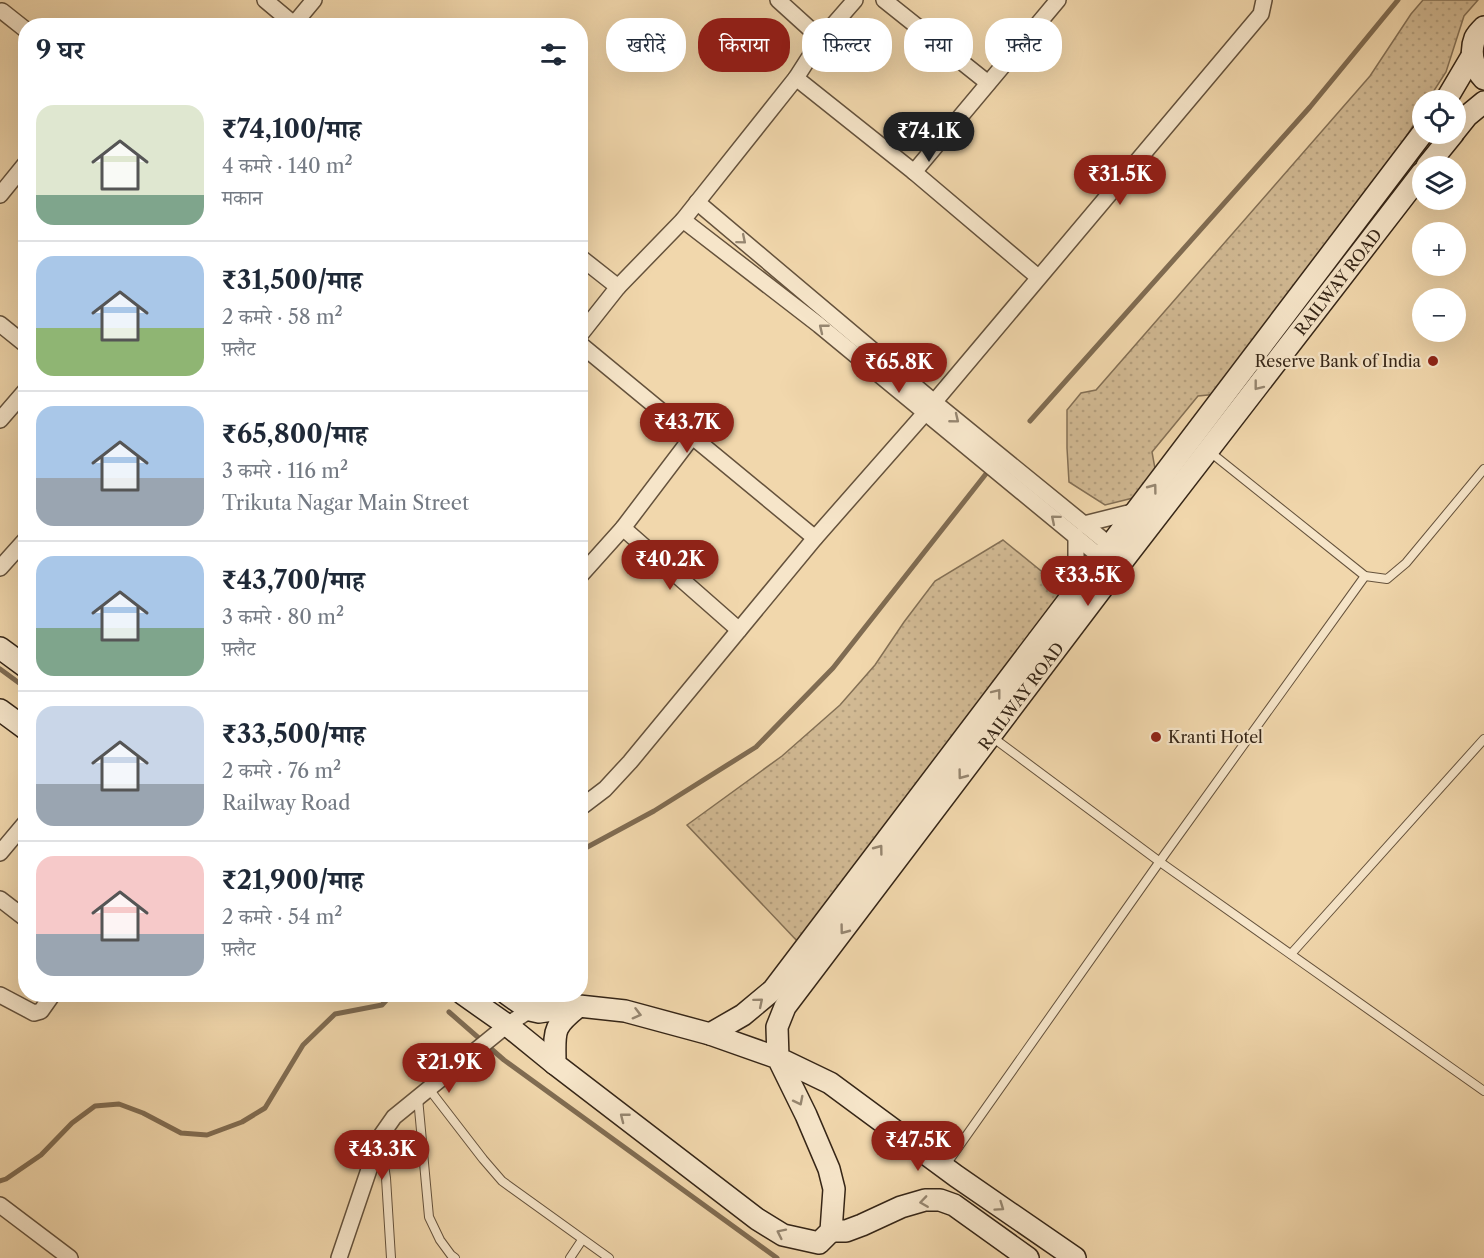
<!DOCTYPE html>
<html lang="hi">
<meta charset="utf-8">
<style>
:root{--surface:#fff;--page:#f6f6f7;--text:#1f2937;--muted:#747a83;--line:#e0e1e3;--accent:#8f2418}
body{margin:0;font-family:"Libre Caslon Text","Noto Serif Devanagari",serif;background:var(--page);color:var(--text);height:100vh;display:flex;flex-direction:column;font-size:22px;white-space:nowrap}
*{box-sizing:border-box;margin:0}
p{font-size:20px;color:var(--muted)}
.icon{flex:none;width:33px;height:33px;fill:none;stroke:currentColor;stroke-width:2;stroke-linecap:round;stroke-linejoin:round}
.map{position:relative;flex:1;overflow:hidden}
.drawer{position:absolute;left:18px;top:18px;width:570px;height:984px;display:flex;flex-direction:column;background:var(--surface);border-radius:24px;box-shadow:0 6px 24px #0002}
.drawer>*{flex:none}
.guide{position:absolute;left:606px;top:18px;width:570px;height:54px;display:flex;gap:12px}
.fabs{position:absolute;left:1412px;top:90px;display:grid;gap:12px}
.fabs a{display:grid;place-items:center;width:54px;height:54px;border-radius:50%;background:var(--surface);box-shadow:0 6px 24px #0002;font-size:30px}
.price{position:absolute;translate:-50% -51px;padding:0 14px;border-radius:21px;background:var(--accent);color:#fff;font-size:20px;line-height:39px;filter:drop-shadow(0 2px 3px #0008)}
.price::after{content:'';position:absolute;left:50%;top:36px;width:18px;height:14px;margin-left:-9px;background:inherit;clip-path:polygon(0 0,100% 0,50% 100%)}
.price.active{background:#222;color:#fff}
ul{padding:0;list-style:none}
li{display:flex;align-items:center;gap:18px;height:150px;padding:0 18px}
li+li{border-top:2px solid var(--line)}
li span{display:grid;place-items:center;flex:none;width:168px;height:120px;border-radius:18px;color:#555}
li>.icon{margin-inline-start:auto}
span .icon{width:72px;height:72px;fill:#fffc;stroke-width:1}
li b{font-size:26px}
h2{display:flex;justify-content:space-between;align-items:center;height:72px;padding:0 18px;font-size:26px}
.tag{padding:0 21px;border-radius:24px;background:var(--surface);box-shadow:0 6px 24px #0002;font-size:21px;line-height:54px}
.tag.active{background:var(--accent);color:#fff}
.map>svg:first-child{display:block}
.park{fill:url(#park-dots);stroke:#847055;stroke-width:1.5}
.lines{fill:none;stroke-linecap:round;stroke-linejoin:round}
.stream{stroke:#806c52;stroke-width:5}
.service-casing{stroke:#65523c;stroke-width:10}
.minor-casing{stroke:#65523c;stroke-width:18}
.secondary-casing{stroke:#362617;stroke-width:24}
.service{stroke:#f6e5c9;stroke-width:8}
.minor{stroke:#f6e5c9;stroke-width:15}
.secondary{stroke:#f6e5c9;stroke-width:21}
.oneway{stroke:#968670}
.poi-dot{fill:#8f2418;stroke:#f6e5c9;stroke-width:2}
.labels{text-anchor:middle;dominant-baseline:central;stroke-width:4.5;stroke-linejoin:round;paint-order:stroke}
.street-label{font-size:16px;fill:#362617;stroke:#f6e5c9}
.poi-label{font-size:16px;fill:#362617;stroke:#f6e5c9;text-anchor:end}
</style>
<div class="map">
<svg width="1484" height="1258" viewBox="0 0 1484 1258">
<defs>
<pattern id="park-dots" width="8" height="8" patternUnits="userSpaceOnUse" patternTransform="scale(1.5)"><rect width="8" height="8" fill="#d1b993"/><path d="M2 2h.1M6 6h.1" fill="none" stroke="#b49f7e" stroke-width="1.8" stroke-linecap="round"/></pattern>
</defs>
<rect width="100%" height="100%" fill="#f1d7ac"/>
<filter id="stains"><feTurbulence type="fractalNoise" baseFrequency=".00333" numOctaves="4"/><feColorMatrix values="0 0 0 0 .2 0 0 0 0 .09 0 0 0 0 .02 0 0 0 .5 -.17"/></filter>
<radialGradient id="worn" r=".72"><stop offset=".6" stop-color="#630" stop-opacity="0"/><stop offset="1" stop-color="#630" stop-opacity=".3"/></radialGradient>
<g class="park">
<path d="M 1423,0 L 1478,0 L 1464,16 L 1446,72 L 1428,100 L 1422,100 L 1422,111 L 1395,155 L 1218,394 L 1198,396 L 1152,452 L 1156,474 L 1133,498 L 1105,505 L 1069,482 L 1067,448 L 1067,410 L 1081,393 L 1096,390 L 1370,76 L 1411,14 Z"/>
<path d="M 1003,540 L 1067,592 L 800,944 L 687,825 L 782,756 L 840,705 L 875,665 L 904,622 L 935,581 Z"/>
</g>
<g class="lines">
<g class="stream">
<path d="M 1030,421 L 1310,107 L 1398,0"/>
<path d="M 0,669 L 26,688"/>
<path d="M 580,851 L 654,811 L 756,747 L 833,668 L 989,470"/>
<path d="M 449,1012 L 504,1060 L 777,1258"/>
<path d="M 0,1181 L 6,1179 L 41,1155 L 72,1123 L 95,1106 L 119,1104 L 143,1113 L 181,1133 L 207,1135 L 242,1122 L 265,1108 L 303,1045 L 335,1014 L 382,1005 L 392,994"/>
</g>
<g class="service-casing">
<g id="service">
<path d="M 1210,452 L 1365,576 L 1387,579 L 1406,563 L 1484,469"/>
<path d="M 992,737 L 1160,862 L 1484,1091"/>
<path d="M 1291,954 L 1484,739"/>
<path d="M 429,1089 L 483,1159 L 502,1181 L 609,1258"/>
<path d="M 418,1098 L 429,1217 L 440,1240 L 451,1255 L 455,1258"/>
<path d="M 381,1146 L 386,1178 L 391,1258"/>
<path d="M 945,1166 L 1165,854 L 1365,576"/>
<path d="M 570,1258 L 582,1240"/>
</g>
</g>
<g class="minor-casing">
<g id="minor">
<path d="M 265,0 L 296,26"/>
<path d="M 884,0 L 988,83"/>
<path d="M 2,11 L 26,30"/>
<path d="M 294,24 L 314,0"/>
<path d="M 821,39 L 855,0"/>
<path d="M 796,78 L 914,172 L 1038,277"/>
<path d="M 914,172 L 1058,0"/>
<path d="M 0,195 L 26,163"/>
<path d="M 697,202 L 934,402 L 1117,551"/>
<path d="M 683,220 L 819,325 L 1109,564"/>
<path d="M 580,257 L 618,287 L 683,220 L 796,78 L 821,39 L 778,0"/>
<path d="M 0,324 L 26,345"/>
<path d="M 580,335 L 618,287"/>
<path d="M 580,344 L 815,538"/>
<path d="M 0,420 L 26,390"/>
<path d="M 1084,524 L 1136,511"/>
<path d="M 623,528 L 739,630"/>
<path d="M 1076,536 L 1076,590"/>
<path d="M 0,568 L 26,539"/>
<path d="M 580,576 L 623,528 L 692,437"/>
<path d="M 580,808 L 605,789 L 630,762 L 815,538 L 925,413 L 1261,14 L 1264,0"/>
<path d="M 0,853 L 26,822"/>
<path d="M 0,899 L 26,919"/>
<path d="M 0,995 L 34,1013 L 41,1011 L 53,994"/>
<path d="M 0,1205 L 70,1258"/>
<path d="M 339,1258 L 380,1137 L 394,1117 L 507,1025 L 530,1010"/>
</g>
</g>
<g class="secondary-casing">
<g id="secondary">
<path d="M 1484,27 C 1481,30 1477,34 1475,38 C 1469,53 1474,68 1484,79"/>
<path d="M 1446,100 L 1472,56"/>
<path d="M 1455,131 L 1467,116 L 1484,102"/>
<path d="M 1427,166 L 1453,134"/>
<path d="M 0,648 L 26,667"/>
<path d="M 0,710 L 26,729"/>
<path d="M 463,994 L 507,1025 L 555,1064"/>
<path d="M 507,994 L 530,1010 L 539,1012 L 579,1006 L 625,1011 L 710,1034 L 778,1058 L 806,1115 L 829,1169 L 834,1189 L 831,1231 L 819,1243 L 783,1235 L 757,1219 L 555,1064 C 555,1031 551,1028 579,1006"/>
<path d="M 710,1034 L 743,1015 L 773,990 L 1422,134"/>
<path d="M 831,1231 L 846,1231 L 862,1225 L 901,1207 L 925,1200 L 940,1200 L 954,1205 L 1028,1258"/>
<path d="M 1075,1258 L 956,1176 L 830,1083 L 778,1058 L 777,1027 L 785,1007 L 1125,558 L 1422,173"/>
</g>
</g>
<use href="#service" class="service"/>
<use href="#minor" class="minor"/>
<use href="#secondary" class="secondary"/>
</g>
<defs><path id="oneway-chevron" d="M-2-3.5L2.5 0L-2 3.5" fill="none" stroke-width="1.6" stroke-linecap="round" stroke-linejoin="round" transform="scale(1.5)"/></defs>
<g class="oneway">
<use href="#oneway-chevron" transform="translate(742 240) rotate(40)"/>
<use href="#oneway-chevron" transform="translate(823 328) rotate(-141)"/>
<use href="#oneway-chevron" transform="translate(1258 386) rotate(128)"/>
<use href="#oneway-chevron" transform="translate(955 419) rotate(39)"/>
<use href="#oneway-chevron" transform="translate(1153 488) rotate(-53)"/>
<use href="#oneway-chevron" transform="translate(1055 519) rotate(-140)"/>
<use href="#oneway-chevron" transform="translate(997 693) rotate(-52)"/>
<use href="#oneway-chevron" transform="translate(962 775) rotate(127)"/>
<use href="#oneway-chevron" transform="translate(879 849) rotate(-53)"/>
<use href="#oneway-chevron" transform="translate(844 930) rotate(127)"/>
<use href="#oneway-chevron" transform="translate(759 1002) rotate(-40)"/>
<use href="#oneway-chevron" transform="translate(637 1014) rotate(15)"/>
<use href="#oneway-chevron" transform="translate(799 1101) rotate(63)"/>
<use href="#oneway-chevron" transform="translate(624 1117) rotate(-142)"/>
<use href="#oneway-chevron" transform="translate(924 1202) rotate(172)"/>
<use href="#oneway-chevron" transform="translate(1000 1207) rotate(35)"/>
<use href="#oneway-chevron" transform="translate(781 1233) rotate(-154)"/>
</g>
<g class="poi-dot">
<circle cx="1433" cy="361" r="6"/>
<circle cx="1156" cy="737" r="6"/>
</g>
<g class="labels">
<g class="street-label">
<text transform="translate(1338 282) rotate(-52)">RAILWAY ROAD</text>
<text transform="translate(1021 696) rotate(-53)">RAILWAY ROAD</text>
</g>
<g class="poi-label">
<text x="1421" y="361">Reserve Bank of India</text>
<text x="1168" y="737" text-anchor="start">Kranti Hotel</text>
</g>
</g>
<rect width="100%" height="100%" filter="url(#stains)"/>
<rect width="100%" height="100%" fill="url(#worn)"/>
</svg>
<div class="fabs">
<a><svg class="icon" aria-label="locate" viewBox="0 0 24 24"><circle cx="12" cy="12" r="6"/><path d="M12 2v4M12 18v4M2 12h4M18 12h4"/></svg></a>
<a><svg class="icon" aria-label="layers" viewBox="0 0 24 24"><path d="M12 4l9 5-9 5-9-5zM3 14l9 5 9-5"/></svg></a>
<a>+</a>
<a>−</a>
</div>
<b class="price active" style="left:929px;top:163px">₹74.1K</b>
<b class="price" style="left:1120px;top:206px">₹31.5K</b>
<b class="price" style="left:899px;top:394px">₹65.8K</b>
<b class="price" style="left:687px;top:454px">₹43.7K</b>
<b class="price" style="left:670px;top:591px">₹40.2K</b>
<b class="price" style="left:1088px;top:607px">₹33.5K</b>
<b class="price" style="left:449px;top:1094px">₹21.9K</b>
<b class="price" style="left:918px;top:1172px">₹47.5K</b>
<b class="price" style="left:382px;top:1181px">₹43.3K</b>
<div class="guide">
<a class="tag">खरीदें</a>
<a class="tag active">किराया</a>
<a class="tag">फ़िल्टर</a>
<a class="tag">नया</a>
<a class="tag">फ़्लैट</a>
</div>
<section class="drawer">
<h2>9 घर<svg class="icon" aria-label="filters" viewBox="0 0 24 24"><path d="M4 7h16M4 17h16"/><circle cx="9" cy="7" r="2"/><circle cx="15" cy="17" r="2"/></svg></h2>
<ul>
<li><span style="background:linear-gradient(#dfe7d0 75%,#7fa58c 0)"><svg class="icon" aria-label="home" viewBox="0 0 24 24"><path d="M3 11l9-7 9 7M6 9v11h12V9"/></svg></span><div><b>₹74,100/माह</b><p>4 कमरे · 140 m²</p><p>मकान</p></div></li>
<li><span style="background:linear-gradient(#a9c7e8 60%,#8fb573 0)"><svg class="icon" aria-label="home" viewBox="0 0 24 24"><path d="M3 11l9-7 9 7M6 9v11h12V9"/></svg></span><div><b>₹31,500/माह</b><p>2 कमरे · 58 m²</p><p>फ़्लैट</p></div></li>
<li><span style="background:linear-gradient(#a9c7e8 60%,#9aa5b1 0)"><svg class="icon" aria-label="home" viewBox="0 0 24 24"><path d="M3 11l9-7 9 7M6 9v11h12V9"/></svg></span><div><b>₹65,800/माह</b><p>3 कमरे · 116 m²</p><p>Trikuta Nagar Main Street</p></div></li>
<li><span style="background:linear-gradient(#a9c7e8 60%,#7fa58c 0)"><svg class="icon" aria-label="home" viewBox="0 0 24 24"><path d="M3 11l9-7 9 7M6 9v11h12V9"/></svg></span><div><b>₹43,700/माह</b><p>3 कमरे · 80 m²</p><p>फ़्लैट</p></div></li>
<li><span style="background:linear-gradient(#c9d6e8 65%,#9aa5b1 0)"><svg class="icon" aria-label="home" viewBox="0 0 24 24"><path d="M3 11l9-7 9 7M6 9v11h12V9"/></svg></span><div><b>₹33,500/माह</b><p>2 कमरे · 76 m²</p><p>Railway Road</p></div></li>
<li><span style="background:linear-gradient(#f6c9c9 65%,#9aa5b1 0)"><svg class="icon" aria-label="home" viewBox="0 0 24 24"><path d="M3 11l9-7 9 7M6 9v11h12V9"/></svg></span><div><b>₹21,900/माह</b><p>2 कमरे · 54 m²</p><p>फ़्लैट</p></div></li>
</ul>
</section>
</div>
